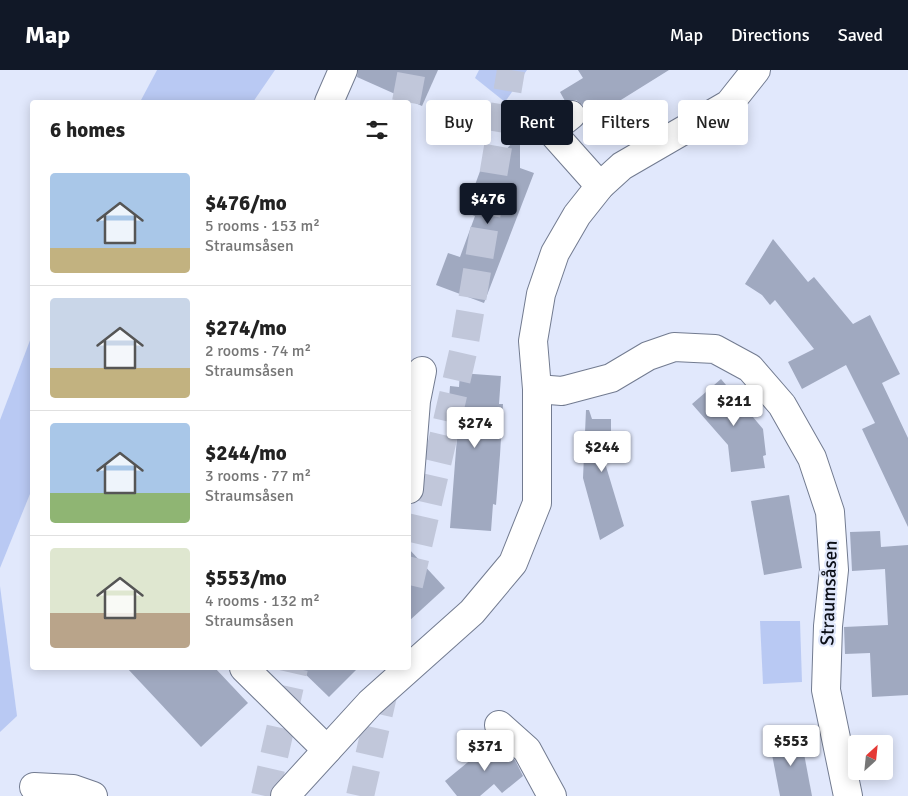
<!DOCTYPE html>
<meta charset="utf-8">
<style>
:root{--surface:#fff;--page:#f6f6f6;--text:#222;--muted:#767676;--line:#e0e0e0;--accent:#111827}
body{margin:0;font-family:Signika,sans-serif;background:var(--page);color:var(--text);height:100vh;display:flex;flex-direction:column;font-size:19px;white-space:nowrap}
*{box-sizing:border-box;margin:0}
p{font-size:16px;color:var(--muted)}
.icon{flex:none;width:28px;height:28px;fill:none;stroke:currentColor;stroke-width:2;stroke-linecap:round;stroke-linejoin:round}
.map{position:relative;flex:1;overflow:hidden}
.side{position:absolute;left:30px;top:30px;width:381px;height:570px;display:flex;flex-direction:column;background:var(--surface);border-radius:5px;box-shadow:0 2px 12px #0003}
.side>*{flex:none}
.guide{position:absolute;left:426px;top:30px;width:406px;height:45px;display:flex;gap:10px}
.needle{width:32px;rotate:27deg}
.tools{position:absolute;left:848px;top:665px;display:grid;gap:10px}
.tools a{display:grid;place-items:center;width:45px;height:45px;border-radius:5px;background:var(--surface);box-shadow:0 2px 12px #0003;font-size:25px}
.price{position:absolute;translate:-50% -42px;padding:0 11px;border-radius:5px;background:#fff;color:#222;font-size:16px;line-height:32px;filter:drop-shadow(0 1px 2px #0008)}
.price::after{content:'';position:absolute;left:50%;top:30px;width:15px;height:11px;margin-left:-8px;background:inherit;clip-path:polygon(0 0,100% 0,50% 100%)}
.price.current{background:var(--accent);color:#fff}
ul{padding:0;list-style:none}
li{display:flex;align-items:center;gap:15px;height:125px;padding:0 20px}
li+li{border-top:1px solid var(--line)}
li span{display:grid;place-items:center;flex:none;width:140px;height:100px;border-radius:5px;color:#555}
li>.icon{margin-inline-start:auto}
span .icon{width:60px;height:60px;fill:#fffc;stroke-width:1}
li b{font-size:21px}
h2{display:flex;justify-content:space-between;align-items:center;height:60px;padding:0 20px;font-size:21px}
.chip{padding:0 18px;border-radius:5px;background:var(--surface);box-shadow:0 2px 12px #0003;font-size:18px;line-height:45px}
.chip.current{background:var(--accent);color:#fff}
header{display:flex;align-items:center;gap:30px;box-sizing:border-box;height:70px;padding:0 25px;background:var(--accent);color:#fff}
header strong{font-size:24px}
nav{display:flex;gap:28px;margin-inline-start:auto;font-size:18px}
.map>svg:first-child{display:block}
.green{fill:#b9c9f3}
.building{fill:#a0a9c0}
.lines{fill:none;stroke-linecap:round;stroke-linejoin:round}
.major-tunnel{stroke:#c1c7da;stroke-width:28;stroke-dasharray:28 14;stroke-linecap:butt}
.minor-casing{stroke:#727b90;stroke-width:30}
.minor{stroke:#fff;stroke-width:28}
.labels{text-anchor:middle;dominant-baseline:central;stroke-width:4.5;stroke-linejoin:round;paint-order:stroke}
.street-label{font-size:19px;fill:#0c0f17;stroke:#e1e8fc}
</style>
<header>
<strong>Map</strong>
<nav><a>Map</a><a>Directions</a><a>Saved</a></nav>
</header>
<div class="map">
<svg width="908" height="726" viewBox="0 0 908 726">
<rect width="100%" height="100%" fill="#e1e8fc"/>
<g class="green">
<path d="M 157,0 L 275,0 L 253,32 L 140,32 Z"/>
<path d="M 479,0 L 527,0 L 505,32 L 475,8 Z"/>
<path d="M 32,265 L 32,419 L 0,498 L 0,350 Z"/>
<path d="M 0,516 L 17,646 L 0,662 Z"/>
<path d="M 760,551 L 800,551 L 802,612 L 763,614 Z"/>
</g>
<g class="building">
<path d="M 358,0 L 438,0 L 422,36 L 357,7 Z"/>
<path d="M 578,0 L 669,0 L 584,53 L 586,43 L 583,35 L 576,30 L 565,31 L 560,22 L 583,8 Z"/>
<path d="M 520,64 L 520,98 L 534,103 L 484,233 L 436,215 L 448,183 L 460,187 L 475,146 L 465,142 L 486,85 L 497,90 Z"/>
<path d="M 773,169 L 808,212 L 814,207 L 853,254 L 870,245 L 900,304 L 882,313 L 908,368 L 908,457 L 862,359 L 875,353 L 846,295 L 802,319 L 788,292 L 814,279 L 775,230 L 770,235 L 762,225 L 745,214 Z"/>
<path d="M 460,303 L 501,306 L 499,334 L 503,334 L 500,385 L 496,435 L 493,434 L 491,461 L 450,458 L 457,367 L 448,367 L 447,359 L 450,316 L 459,317 Z"/>
<path d="M 721,309 L 763,359 L 766,385 L 763,386 L 765,398 L 731,402 L 728,375 L 692,334 Z"/>
<path d="M 586,340 L 589,340 L 592,349 L 611,349 L 611,362 L 630,369 L 620,393 L 605,393 L 624,456 L 600,470 L 583,408 Z"/>
<path d="M 789,425 L 802,498 L 764,505 L 751,431 Z"/>
<path d="M 880,461 L 881,477 L 908,475 L 908,625 L 872,627 L 870,583 L 845,584 L 844,557 L 888,555 L 885,499 L 852,501 L 850,462 Z"/>
<path d="M 409,479 L 445,518 L 409,551 Z"/>
<path d="M 127,598 L 215,598 L 248,633 L 201,677 Z"/>
<path d="M 299,598 L 358,598 L 329,627 Z"/>
<path d="M 490,668 L 515,690 L 523,706 L 502,723 L 494,714 L 480,726 L 457,726 L 445,711 L 473,688 L 470,684 Z"/>
<path d="M 801,668 L 812,726 L 780,726 L 769,669 Z"/>
</g>
<g class="lines">
<g class="major-tunnel">
<path d="M 406,32 L 412,0"/>
<path d="M 409,515 L 464,278 L 511,0"/>
<path d="M 265,726 L 294,598"/>
<path d="M 360,726 L 387,608"/>
</g>
<g class="minor-casing">
<g id="minor">
<path d="M 329,32 L 343,0"/>
<path d="M 571,45 L 551,61 L 600,116"/>
<path d="M 537,319 L 562,321 L 611,308 L 648,286 L 674,277 L 715,279 L 750,298 L 782,335 L 812,388 L 830,442 L 834,500 L 828,556 L 826,620 L 848,726"/>
<path d="M 409,419 L 416,331 L 422,301"/>
<path d="M 244,598 L 327,680"/>
<path d="M 499,655 L 527,680 L 552,726"/>
<path d="M 34,717 L 73,719 L 93,726"/>
<path d="M 285,726 L 370,633 L 472,542 L 513,493 L 537,433 L 537,319 L 533,271 L 541,224 L 555,183 L 577,145 L 600,116 L 622,96 L 729,34 L 756,0"/>
</g>
</g>
<use href="#minor" class="minor"/>
</g>
<g class="labels">
<g class="street-label">
<text transform="translate(829 523) rotate(-88)">Straumsåsen</text>
</g>
</g>
</svg>
<div class="tools">
<a><svg class="needle" viewBox="-14 -14 28 28"><path d="M0-13l5 13h-10z" fill="#e53935"/><path d="M0 13l5-13h-10z" fill="#767676"/></svg></a>
</div>
<b class="price current" style="left:488px;top:155px">$476</b>
<b class="price" style="left:734px;top:357px">$211</b>
<b class="price" style="left:475px;top:379px">$274</b>
<b class="price" style="left:602px;top:403px">$244</b>
<b class="price" style="left:791px;top:697px">$553</b>
<b class="price" style="left:485px;top:702px">$371</b>
<div class="guide">
<a class="chip">Buy</a>
<a class="chip current">Rent</a>
<a class="chip">Filters</a>
<a class="chip">New</a>
</div>
<section class="side">
<h2>6 homes<svg class="icon" aria-label="filters" viewBox="0 0 24 24"><path d="M4 7h16M4 17h16"/><circle cx="9" cy="7" r="2"/><circle cx="15" cy="17" r="2"/></svg></h2>
<ul>
<li><span style="background:linear-gradient(#a9c7e8 75%,#c2b280 0)"><svg class="icon" aria-label="home" viewBox="0 0 24 24"><path d="M3 11l9-7 9 7M6 9v11h12V9"/></svg></span><div><b>$476/mo</b><p>5 rooms · 153 m²</p><p>Straumsåsen</p></div></li>
<li><span style="background:linear-gradient(#c9d6e8 70%,#c2b280 0)"><svg class="icon" aria-label="home" viewBox="0 0 24 24"><path d="M3 11l9-7 9 7M6 9v11h12V9"/></svg></span><div><b>$274/mo</b><p>2 rooms · 74 m²</p><p>Straumsåsen</p></div></li>
<li><span style="background:linear-gradient(#a9c7e8 70%,#8fb573 0)"><svg class="icon" aria-label="home" viewBox="0 0 24 24"><path d="M3 11l9-7 9 7M6 9v11h12V9"/></svg></span><div><b>$244/mo</b><p>3 rooms · 77 m²</p><p>Straumsåsen</p></div></li>
<li><span style="background:linear-gradient(#dfe7d0 65%,#b9a48a 0)"><svg class="icon" aria-label="home" viewBox="0 0 24 24"><path d="M3 11l9-7 9 7M6 9v11h12V9"/></svg></span><div><b>$553/mo</b><p>4 rooms · 132 m²</p><p>Straumsåsen</p></div></li>
</ul>
</section>
</div>
